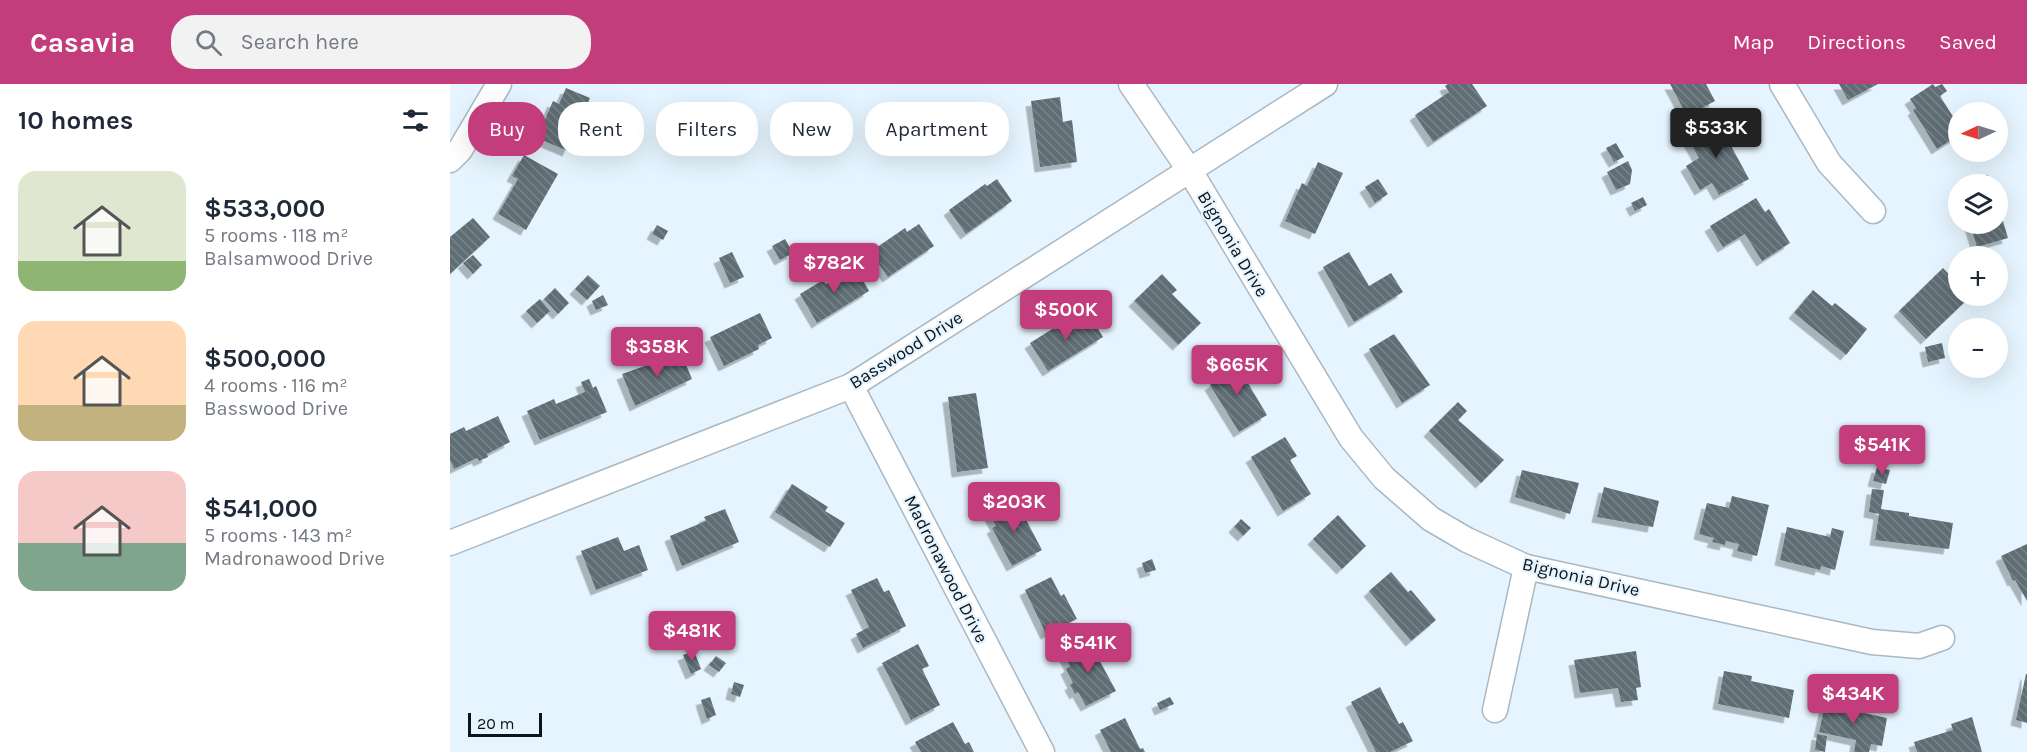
<!DOCTYPE html>
<meta charset="utf-8">
<style>
:root{--surface:#fff;--page:#f2f2f3;--text:#1f2937;--muted:#747a83;--accent:#c33c7b}
body{margin:0;font-family:Karla,sans-serif;background:var(--page);color:var(--text);height:100vh;display:flex;flex-direction:column;font-size:22px;white-space:nowrap}
*{box-sizing:border-box;margin:0}
p{font-size:20px;color:var(--muted)}
.icon{flex:none;width:33px;height:33px;fill:none;stroke:currentColor;stroke-width:2;stroke-linecap:round;stroke-linejoin:round}
.map{position:relative;flex:1;overflow:hidden}
.details{display:flex;flex-direction:column;background:var(--surface);width:450px}
.details>*{flex:none}
.hud{position:absolute;left:18px;top:18px;width:570px;height:54px;display:flex;gap:12px}
.needle{width:39px;rotate:266deg}
.tools{position:absolute;left:1498px;top:18px;display:grid;gap:12px}
.tools a{display:grid;place-items:center;width:60px;height:60px;border-radius:50%;background:var(--surface);box-shadow:0 6px 24px #0002;font-size:30px}
.scale{position:absolute;left:18px;bottom:15px;width:74px;box-sizing:border-box;padding-left:6px;border:3px solid #0d1316;border-top:0;font-size:16px;line-height:21px;white-space:nowrap;color:#0d1316;-webkit-text-stroke:4px #e5f4fe;paint-order:stroke}
.price{position:absolute;translate:-50% -51px;padding:0 14px;border-radius:6px;background:var(--accent);color:#fff;font-size:20px;line-height:39px;filter:drop-shadow(0 2px 3px #0008)}
.price::after{content:'';position:absolute;left:50%;top:36px;width:18px;height:14px;margin-left:-9px;background:inherit;clip-path:polygon(0 0,100% 0,50% 100%)}
.price.current{background:#222;color:#fff}
ul{padding:0;list-style:none}
li{display:flex;align-items:center;gap:18px;height:150px;padding:0 18px}
li span{display:grid;place-items:center;flex:none;width:168px;height:120px;border-radius:18px;color:#555}
li>.icon{margin-inline-start:auto}
span .icon{width:72px;height:72px;fill:#fffc;stroke-width:1}
li b{font-size:26px}
h2{display:flex;justify-content:space-between;align-items:center;height:72px;padding:0 18px;font-size:26px}
.pill{padding:0 21px;border-radius:24px;background:var(--surface);box-shadow:0 6px 24px #0002;font-size:21px;line-height:54px}
.pill.current{background:var(--accent);color:#fff}
header{display:flex;align-items:center;gap:36px;box-sizing:border-box;height:84px;padding:0 30px;background:var(--accent);color:#fff}
header strong{font-size:28px}
nav{display:flex;gap:33px;margin-inline-start:auto;font-size:21px}
.search{width:420px;height:54px;background:var(--page);display:flex;align-items:center;gap:15px;box-sizing:border-box;padding:0 21px;border-radius:24px;color:var(--muted);font-size:22px}
main{display:flex;flex:1;min-height:0}
.map>svg:first-child{display:block}
.building{fill:url(#building-back-hatch);filter:url(#shadow)}
.lines{fill:none;stroke-linecap:round;stroke-linejoin:round}
.minor-casing{stroke:#aab8c1;stroke-width:27}
.minor{stroke:#fff;stroke-width:24}
.labels{text-anchor:middle;dominant-baseline:central;stroke-width:4.5;stroke-linejoin:round;paint-order:stroke}
.street-label{font-size:18px;fill:#0d1316;stroke:#e5f4fe}
</style>
<header>
<strong>Casavia</strong>
<div class="search"><svg class="icon" aria-label="search" viewBox="0 0 24 24"><circle cx="10" cy="10" r="6"/><path d="M15 15l6 6"/></svg>Search here</div>
<nav><a>Map</a><a>Directions</a><a>Saved</a></nav>
</header>
<main>
<section class="details">
<h2>10 homes<svg class="icon" aria-label="filters" viewBox="0 0 24 24"><path d="M4 7h16M4 17h16"/><circle cx="9" cy="7" r="2"/><circle cx="15" cy="17" r="2"/></svg></h2>
<ul>
<li><span style="background:linear-gradient(#dfe7d0 75%,#8fb573 0)"><svg class="icon" aria-label="home" viewBox="0 0 24 24"><path d="M3 11l9-7 9 7M6 9v11h12V9"/></svg></span><div><b>$533,000</b><p>5 rooms · 118 m²</p><p>Balsamwood Drive</p></div></li>
<li><span style="background:linear-gradient(#ffd9b3 70%,#c2b280 0)"><svg class="icon" aria-label="home" viewBox="0 0 24 24"><path d="M3 11l9-7 9 7M6 9v11h12V9"/></svg></span><div><b>$500,000</b><p>4 rooms · 116 m²</p><p>Basswood Drive</p></div></li>
<li><span style="background:linear-gradient(#f6c9c9 60%,#7fa58c 0)"><svg class="icon" aria-label="home" viewBox="0 0 24 24"><path d="M3 11l9-7 9 7M6 9v11h12V9"/></svg></span><div><b>$541,000</b><p>5 rooms · 143 m²</p><p>Madronawood Drive</p></div></li>
</ul>
</section>
<div class="map">
<svg width="1577" height="668" viewBox="0 0 1577 668">
<defs>
<pattern id="building-back-hatch" width="6" height="6" patternUnits="userSpaceOnUse" patternTransform="scale(1.5)"><rect width="6" height="6" fill="#5f6d75"/><path d="M-1 5l2 2M0 0l6 6M5-1l2 2" fill="none" stroke="#798489"/></pattern>
<filter id="shadow"><feDropShadow dx="-5.5" dy="5.5" stdDeviation="0" flood-color="#0004"/></filter>
</defs>
<rect width="100%" height="100%" fill="#e5f4fe"/>
<g class="building">
<path d="M 998,0 L 1022,0 L 1037,22 L 983,58 L 965,31 L 999,8 L 995,2 Z"/>
<path d="M 1220,0 L 1256,0 L 1265,17 L 1237,32 Z"/>
<path d="M 1389,0 L 1428,0 L 1398,16 Z"/>
<path d="M 1483,0 L 1485,3 L 1492,0 L 1497,7 L 1490,12 L 1509,42 L 1509,51 L 1487,65 L 1463,26 L 1466,24 L 1460,15 Z"/>
<path d="M 116,4 L 140,14 L 118,67 L 87,54 L 103,17 L 109,20 Z"/>
<path d="M 610,13 L 613,38 L 622,36 L 627,78 L 590,83 L 581,17 Z"/>
<path d="M 1274,34 L 1287,57 L 1280,60 L 1299,95 L 1269,111 L 1262,99 L 1250,106 L 1236,82 L 1249,74 L 1238,55 Z"/>
<path d="M 1166,59 L 1174,73 L 1164,78 L 1156,64 Z"/>
<path d="M 74,71 L 108,90 L 76,146 L 48,130 L 68,95 L 62,92 Z"/>
<path d="M 1178,77 L 1182,86 L 1180,100 L 1166,106 L 1157,88 Z"/>
<path d="M 868,78 L 893,89 L 865,150 L 835,137 L 852,99 L 857,102 Z"/>
<path d="M 1538,91 L 1541,100 L 1509,100 Z"/>
<path d="M 547,95 L 562,117 L 516,150 L 499,126 L 535,100 L 537,102 Z"/>
<path d="M 928,95 L 938,110 L 925,119 L 915,103 Z"/>
<path d="M 1193,113 L 1197,121 L 1185,127 L 1181,119 Z"/>
<path d="M 1306,114 L 1315,128 L 1319,125 L 1340,159 L 1312,177 L 1295,150 L 1273,163 L 1260,142 Z"/>
<path d="M 1549,124 L 1558,154 L 1527,163 L 1520,140 L 1548,140 Z"/>
<path d="M 23,134 L 40,153 L 0,190 L 0,153 Z"/>
<path d="M 469,140 L 484,162 L 438,193 L 420,168 L 455,144 L 457,148 Z"/>
<path d="M 207,141 L 218,147 L 213,156 L 202,150 Z"/>
<path d="M 335,155 L 343,169 L 330,176 L 322,162 Z"/>
<path d="M 282,168 L 294,193 L 280,199 L 269,174 Z"/>
<path d="M 899,168 L 919,202 L 941,189 L 953,208 L 904,238 L 873,183 Z"/>
<path d="M 23,171 L 32,181 L 23,190 L 13,179 Z"/>
<path d="M 405,182 L 419,207 L 367,239 L 350,210 L 373,196 L 376,200 Z"/>
<path d="M 1493,184 L 1509,201 L 1509,212 L 1521,212 L 1476,255 L 1449,227 Z"/>
<path d="M 712,190 L 727,206 L 722,210 L 751,239 L 728,261 L 684,217 Z"/>
<path d="M 138,191 L 150,202 L 137,216 L 125,205 Z"/>
<path d="M 105,204 L 119,219 L 108,230 L 94,215 Z"/>
<path d="M 1363,206 L 1382,222 L 1385,219 L 1417,245 L 1396,271 L 1344,229 Z"/>
<path d="M 153,211 L 158,221 L 146,226 L 142,217 Z"/>
<path d="M 90,215 L 100,227 L 87,239 L 76,227 Z"/>
<path d="M 310,229 L 322,254 L 308,261 L 309,265 L 274,282 L 260,253 Z"/>
<path d="M 638,229 L 653,253 L 598,287 L 580,259 L 615,237 L 617,241 Z"/>
<path d="M 944,250 L 980,301 L 952,319 L 919,265 Z"/>
<path d="M 1492,259 L 1495,274 L 1478,278 L 1475,263 Z"/>
<path d="M 231,269 L 242,295 L 185,322 L 172,290 Z"/>
<path d="M 788,270 L 793,278 L 782,285 L 790,299 L 796,296 L 817,331 L 789,348 L 760,301 L 772,293 L 766,283 Z"/>
<path d="M 139,295 L 143,304 L 146,302 L 157,328 L 90,356 L 77,327 L 104,315 L 106,320 L 135,308 L 131,298 Z"/>
<path d="M 526,309 L 538,384 L 507,388 L 498,313 Z"/>
<path d="M 1008,318 L 1017,327 L 1008,336 L 1054,376 L 1031,399 L 979,347 Z"/>
<path d="M 48,332 L 60,358 L 37,370 L 38,373 L 29,377 L 27,374 L 4,385 L 0,376 L 0,350 L 14,343 L 16,347 Z"/>
<path d="M 835,353 L 847,372 L 840,376 L 861,410 L 833,427 L 801,373 Z"/>
<path d="M 1427,383 L 1440,386 L 1436,400 L 1423,397 Z"/>
<path d="M 1072,386 L 1129,399 L 1120,430 L 1065,413 Z"/>
<path d="M 342,400 L 378,423 L 375,427 L 395,439 L 380,463 L 325,428 Z"/>
<path d="M 1154,403 L 1209,417 L 1203,443 L 1147,433 Z"/>
<path d="M 1422,405 L 1434,406 L 1431,425 L 1459,429 L 1459,432 L 1503,439 L 1499,465 L 1425,456 L 1429,430 L 1419,428 Z"/>
<path d="M 1282,412 L 1319,421 L 1307,472 L 1287,467 L 1289,460 L 1276,457 L 1275,461 L 1262,458 L 1264,454 L 1249,450 L 1257,419 L 1279,424 Z"/>
<path d="M 565,415 L 592,466 L 562,482 L 542,444 L 546,442 L 539,429 Z"/>
<path d="M 275,425 L 289,458 L 232,482 L 220,452 L 256,437 L 254,433 Z"/>
<path d="M 888,431 L 916,462 L 892,485 L 863,455 Z"/>
<path d="M 791,435 L 801,444 L 793,452 L 784,443 Z"/>
<path d="M 1337,443 L 1380,453 L 1382,444 L 1394,447 L 1385,486 L 1371,482 L 1370,486 L 1330,476 Z"/>
<path d="M 168,453 L 174,467 L 189,461 L 198,486 L 146,506 L 131,467 Z"/>
<path d="M 1577,460 L 1577,517 L 1565,496 L 1563,497 L 1551,472 Z"/>
<path d="M 702,475 L 706,486 L 695,489 L 692,479 Z"/>
<path d="M 941,488 L 958,508 L 961,506 L 986,536 L 961,557 L 919,507 Z"/>
<path d="M 601,493 L 611,512 L 614,510 L 627,535 L 596,550 L 575,506 Z"/>
<path d="M 427,494 L 434,508 L 439,506 L 456,542 L 413,564 L 406,550 L 419,543 L 401,506 Z"/>
<path d="M 638,555 L 666,607 L 636,622 L 628,608 L 625,610 L 620,601 L 623,599 L 616,585 L 620,582 L 613,568 Z"/>
<path d="M 468,560 L 479,582 L 472,585 L 490,621 L 461,636 L 432,579 Z"/>
<path d="M 244,567 L 251,585 L 241,590 L 233,571 Z"/>
<path d="M 1186,567 L 1191,603 L 1186,604 L 1188,616 L 1171,618 L 1168,604 L 1130,609 L 1124,576 Z"/>
<path d="M 266,572 L 276,579 L 269,588 L 259,581 Z"/>
<path d="M 1274,587 L 1302,592 L 1301,597 L 1344,606 L 1339,634 L 1268,620 Z"/>
<path d="M 1576,590 L 1577,590 L 1577,639 L 1566,636 Z"/>
<path d="M 284,598 L 294,601 L 290,613 L 281,610 Z"/>
<path d="M 930,603 L 949,640 L 953,638 L 963,657 L 940,668 L 926,668 L 901,618 Z"/>
<path d="M 260,613 L 266,631 L 257,635 L 251,616 Z"/>
<path d="M 720,613 L 724,620 L 710,626 L 707,619 Z"/>
<path d="M 1376,616 L 1406,622 L 1405,627 L 1437,634 L 1432,662 L 1421,660 L 1419,668 L 1404,668 L 1406,656 L 1369,648 Z"/>
<path d="M 1522,633 L 1532,668 L 1467,668 L 1464,658 L 1503,646 L 1501,640 Z"/>
<path d="M 675,634 L 690,665 L 693,664 L 695,668 L 661,668 L 650,646 Z"/>
<path d="M 503,638 L 515,660 L 519,658 L 524,668 L 471,668 L 465,658 Z"/>
<path d="M 1367,650 L 1377,652 L 1375,668 L 1365,666 Z"/>
</g>
<g class="lines">
<g class="minor-casing">
<g id="minor">
<path d="M 681,0 L 740,87 L 901,354 L 934,394 L 981,435 L 1017,456 L 1076,483 L 1422,558 L 1469,562 L 1492,554"/>
<path d="M 1332,0 L 1379,79 L 1423,127"/>
<path d="M 0,76 L 10,66 L 49,0"/>
<path d="M 401,302 L 592,668"/>
<path d="M 0,459 L 401,302 L 875,0"/>
<path d="M 1045,626 L 1076,483"/>
</g>
</g>
<use href="#minor" class="minor"/>
</g>
<g class="labels">
<g class="street-label">
<text transform="translate(783 160) rotate(59)">Bignonia Drive</text>
<text transform="translate(456 266) rotate(-32)">Basswood Drive</text>
<text transform="translate(496 485) rotate(63)">Madronawood Drive</text>
<text transform="translate(1131 493) rotate(13)">Bignonia Drive</text>
</g>
</g>
</svg>
<div class="tools">
<a><svg class="needle" viewBox="-14 -14 28 28"><path d="M0-13l5 13h-10z" fill="#e53935"/><path d="M0 13l5-13h-10z" fill="#747a83"/></svg></a>
<a><svg class="icon" aria-label="layers" viewBox="0 0 24 24"><path d="M12 4l9 5-9 5-9-5zM3 14l9 5 9-5"/></svg></a>
<a>+</a>
<a>−</a>
</div>
<div class="scale">20 m</div>
<b class="price current" style="left:1266px;top:75px">$533K</b>
<b class="price" style="left:384px;top:210px">$782K</b>
<b class="price" style="left:616px;top:257px">$500K</b>
<b class="price" style="left:207px;top:294px">$358K</b>
<b class="price" style="left:787px;top:312px">$665K</b>
<b class="price" style="left:1432px;top:392px">$541K</b>
<b class="price" style="left:564px;top:449px">$203K</b>
<b class="price" style="left:242px;top:578px">$481K</b>
<b class="price" style="left:638px;top:590px">$541K</b>
<b class="price" style="left:1403px;top:641px">$434K</b>
<div class="hud">
<a class="pill current">Buy</a>
<a class="pill">Rent</a>
<a class="pill">Filters</a>
<a class="pill">New</a>
<a class="pill">Apartment</a>
</div>
</div>
</main>
